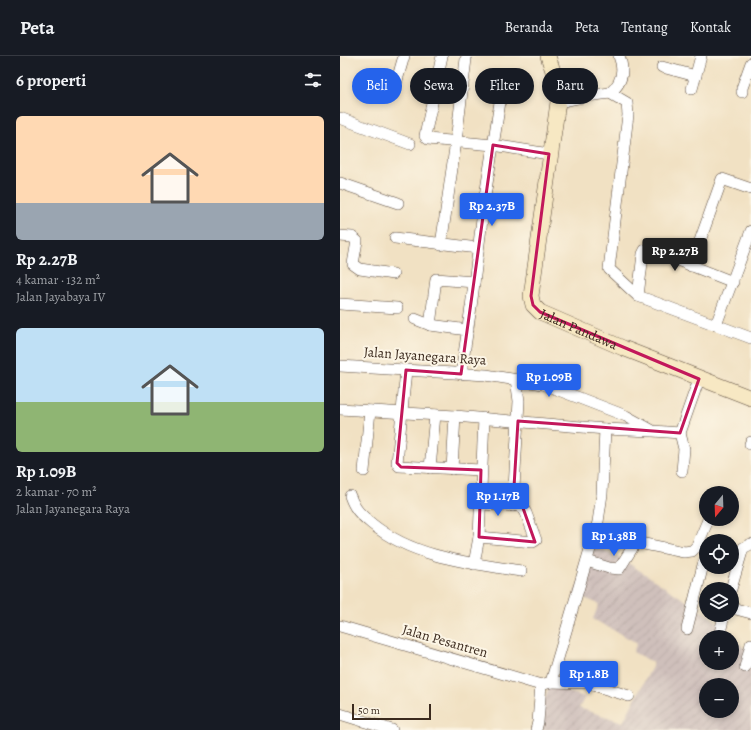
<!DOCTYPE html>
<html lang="id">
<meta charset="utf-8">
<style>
:root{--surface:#171b24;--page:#242831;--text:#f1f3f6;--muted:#9ea1a6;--line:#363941;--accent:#2563eb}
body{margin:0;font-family:Alegreya,serif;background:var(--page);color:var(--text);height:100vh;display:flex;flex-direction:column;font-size:15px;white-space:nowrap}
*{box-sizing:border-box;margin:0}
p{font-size:13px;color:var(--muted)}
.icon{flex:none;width:22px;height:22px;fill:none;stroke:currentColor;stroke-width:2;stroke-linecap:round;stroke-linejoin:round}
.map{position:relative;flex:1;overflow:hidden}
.panel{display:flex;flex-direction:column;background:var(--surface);width:340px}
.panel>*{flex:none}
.guide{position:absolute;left:12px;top:12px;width:339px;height:36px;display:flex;gap:8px}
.needle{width:26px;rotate:199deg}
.controls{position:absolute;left:359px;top:430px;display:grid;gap:8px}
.controls a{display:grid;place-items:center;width:40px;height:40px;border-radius:50%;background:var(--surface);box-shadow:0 2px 6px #0003;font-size:20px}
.scale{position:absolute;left:12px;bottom:10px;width:79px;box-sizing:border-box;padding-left:4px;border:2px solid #3b2a1e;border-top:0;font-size:11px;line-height:14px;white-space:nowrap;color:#3b2a1e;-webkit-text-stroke:3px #fcf5e5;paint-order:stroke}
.price{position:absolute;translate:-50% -34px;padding:0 9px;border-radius:4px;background:var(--accent);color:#fff;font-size:13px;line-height:26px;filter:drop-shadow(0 1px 2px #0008)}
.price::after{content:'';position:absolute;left:50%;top:24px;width:12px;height:9px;margin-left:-6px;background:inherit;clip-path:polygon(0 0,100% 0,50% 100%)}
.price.selected{background:#222;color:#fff}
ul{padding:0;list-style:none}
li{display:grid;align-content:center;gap:8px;height:212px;padding:0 16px}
li span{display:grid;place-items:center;height:124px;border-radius:6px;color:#555}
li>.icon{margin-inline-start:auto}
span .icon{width:72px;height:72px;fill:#fffc;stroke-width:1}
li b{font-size:17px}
h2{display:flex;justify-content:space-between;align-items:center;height:48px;padding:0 16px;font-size:17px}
.chip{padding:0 14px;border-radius:18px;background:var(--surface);box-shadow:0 2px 6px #0003;font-size:14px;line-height:36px}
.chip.selected{background:var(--accent);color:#fff}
header{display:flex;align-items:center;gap:24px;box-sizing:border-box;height:56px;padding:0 20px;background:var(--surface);border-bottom:1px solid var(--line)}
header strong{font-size:19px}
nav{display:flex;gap:22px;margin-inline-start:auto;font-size:14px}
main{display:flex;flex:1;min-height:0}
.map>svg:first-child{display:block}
.industrial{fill:url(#industrial-furrows);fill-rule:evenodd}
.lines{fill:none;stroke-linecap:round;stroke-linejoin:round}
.street-casing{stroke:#564537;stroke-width:12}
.secondary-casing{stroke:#564537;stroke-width:16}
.street{stroke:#fff;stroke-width:11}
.secondary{stroke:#f7e8c3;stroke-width:15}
.marked{fill:none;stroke:#c2185b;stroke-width:3;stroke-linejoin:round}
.labels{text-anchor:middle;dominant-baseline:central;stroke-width:4;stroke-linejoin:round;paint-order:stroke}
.street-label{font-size:14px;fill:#3b2a1e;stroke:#fcf5e5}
</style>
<header>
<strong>Peta</strong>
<nav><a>Beranda</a><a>Peta</a><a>Tentang</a><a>Kontak</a></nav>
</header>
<main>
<section class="panel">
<h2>6 properti<svg class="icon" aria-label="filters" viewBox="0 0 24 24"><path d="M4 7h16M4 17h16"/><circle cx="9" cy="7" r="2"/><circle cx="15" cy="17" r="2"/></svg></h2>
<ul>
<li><span style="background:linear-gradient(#ffd9b3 70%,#9aa5b1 0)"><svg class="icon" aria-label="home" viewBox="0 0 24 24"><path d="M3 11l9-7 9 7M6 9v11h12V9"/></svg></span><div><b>Rp 2.27B</b><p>4 kamar · 132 m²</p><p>Jalan Jayabaya IV</p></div></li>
<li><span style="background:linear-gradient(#bfe0f5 60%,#8fb573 0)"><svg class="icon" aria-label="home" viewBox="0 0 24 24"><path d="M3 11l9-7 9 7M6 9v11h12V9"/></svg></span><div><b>Rp 1.09B</b><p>2 kamar · 70 m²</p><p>Jalan Jayanegara Raya</p></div></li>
</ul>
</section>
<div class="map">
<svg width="411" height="674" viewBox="0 0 411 674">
<defs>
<pattern id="industrial-furrows" width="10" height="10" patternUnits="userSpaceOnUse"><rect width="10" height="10" fill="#cfc0bb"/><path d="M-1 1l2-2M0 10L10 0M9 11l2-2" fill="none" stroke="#b3a5a0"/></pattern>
</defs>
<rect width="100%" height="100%" fill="#fcf5e5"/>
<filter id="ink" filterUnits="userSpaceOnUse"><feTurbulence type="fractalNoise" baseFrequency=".025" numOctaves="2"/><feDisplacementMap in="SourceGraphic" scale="8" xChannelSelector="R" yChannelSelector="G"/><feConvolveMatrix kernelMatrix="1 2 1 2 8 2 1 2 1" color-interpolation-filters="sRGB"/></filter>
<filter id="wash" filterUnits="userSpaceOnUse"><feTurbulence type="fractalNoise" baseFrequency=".012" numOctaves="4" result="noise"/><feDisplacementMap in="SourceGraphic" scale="16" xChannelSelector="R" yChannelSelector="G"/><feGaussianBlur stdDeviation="0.9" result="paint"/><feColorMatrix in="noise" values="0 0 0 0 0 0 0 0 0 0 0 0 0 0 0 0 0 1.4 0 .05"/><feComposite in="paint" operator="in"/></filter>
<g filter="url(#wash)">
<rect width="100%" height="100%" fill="#f1e1c3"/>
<path class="industrial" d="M 255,490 L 282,503 L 372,562 L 392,581 L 366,581 L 366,607 L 392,607 L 392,581 L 411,599 L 411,674 L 195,674 L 209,630 L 245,641 L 239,652 L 283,666 L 314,607 L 293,596 L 297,587 L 253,563 L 259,548 L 234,538 ZM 366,629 L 392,629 L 392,655 L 366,655 Z"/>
</g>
<g filter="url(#ink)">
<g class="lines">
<g class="street-casing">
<g id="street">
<path d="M 102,0 L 86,75 L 85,80 L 88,83 L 153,89 L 209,98"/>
<path d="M 322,11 L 356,20"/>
<path d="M 352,33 L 361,0"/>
<path d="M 402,36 L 402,32 L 411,7"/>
<path d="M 270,37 L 287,47 L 288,59 L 269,213 L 298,240 L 411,282"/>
<path d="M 53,38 L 64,0"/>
<path d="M 218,46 L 247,40 L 270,37 C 282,27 285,15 279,0"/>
<path d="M 0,62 L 70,88"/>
<path d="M 0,127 L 58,147"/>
<path d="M 0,180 L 12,181 L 17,185 L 13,208 L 20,213 L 53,218"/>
<path d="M 55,182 L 138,192"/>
<path d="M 101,189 L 116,85 L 126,3"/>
<path d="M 351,210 L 382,123 L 411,133"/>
<path d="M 298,240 L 303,198 L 305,194 L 309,193 L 393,226"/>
<path d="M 0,248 L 57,252"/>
<path d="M 75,263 L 90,269 L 128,274"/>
<path d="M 90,269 L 96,223 L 134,226"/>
<path d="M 376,269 L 411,175"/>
<path d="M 0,310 L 146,319 L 203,328 L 286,360 L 313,375 L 340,377 L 359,323"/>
<path d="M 66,314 L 57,407 L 59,410 L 141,414"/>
<path d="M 121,318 L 131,251 L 145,140 L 164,21"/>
<path d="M 0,353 L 115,360 L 265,373 L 311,375"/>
<path d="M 340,377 L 344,393 L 342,415"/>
<path d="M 410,388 L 411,386"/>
<path d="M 90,412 L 95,359"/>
<path d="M 112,413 L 115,360"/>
<path d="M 24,415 L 30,355"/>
<path d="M 10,440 C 15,454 20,458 32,468 C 74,502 130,507 181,515"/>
<path d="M 173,450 L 179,345 L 176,323"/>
<path d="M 255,478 L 344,496 L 352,495 L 357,490 L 368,464"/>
<path d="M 139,481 L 193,486 L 196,484 L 186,457 L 182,450 L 140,448"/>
<path d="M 247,505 L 269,512 L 279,513 L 296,486"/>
<path d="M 134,508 L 139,481 L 144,362"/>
<path d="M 391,533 L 403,492 L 411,488"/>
<path d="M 392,552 L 411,557"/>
<path d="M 0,570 L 201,629"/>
<path d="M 347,573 L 363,509 L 366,502"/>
<path d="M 379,581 L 384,559"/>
<path d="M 405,611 L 411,588"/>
<path d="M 211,626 L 247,627 L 289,640"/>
<path d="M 201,629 L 211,626 L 258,466 L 262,438 L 265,373"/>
<path d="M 0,658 L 52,674"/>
<path d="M 196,674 L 198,666 L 201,629"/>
</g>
</g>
<g class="secondary-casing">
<g id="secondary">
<path id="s1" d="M 208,0 L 217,27 L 218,46 L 191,240 L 193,249 L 200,256 L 283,292 L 411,342"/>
</g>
</g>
<use href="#street" class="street"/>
<use href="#secondary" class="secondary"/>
</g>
</g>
<path class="marked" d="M 153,89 L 209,98 L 191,240 L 193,249 L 200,256 L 359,323 L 340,377 L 178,365 L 173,447 L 183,452 L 195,486 L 139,481 L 141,414 L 61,411 L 57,407 L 66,314 L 121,318 Z"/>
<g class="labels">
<g class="street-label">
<text stroke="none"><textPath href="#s1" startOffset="305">Jalan Pandawa</textPath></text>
<text transform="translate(85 300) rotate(4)">Jalan Jayanegara Raya</text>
<text transform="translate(105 585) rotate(16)">Jalan Pesantren</text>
</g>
</g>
</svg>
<div class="controls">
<a><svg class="needle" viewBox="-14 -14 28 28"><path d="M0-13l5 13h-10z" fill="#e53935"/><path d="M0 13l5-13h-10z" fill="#9ea1a6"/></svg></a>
<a><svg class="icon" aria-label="locate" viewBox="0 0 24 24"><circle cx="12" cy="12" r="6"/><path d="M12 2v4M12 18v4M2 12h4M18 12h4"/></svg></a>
<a><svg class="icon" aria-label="layers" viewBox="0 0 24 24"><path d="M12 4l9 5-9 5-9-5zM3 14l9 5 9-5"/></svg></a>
<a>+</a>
<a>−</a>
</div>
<div class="scale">50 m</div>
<b class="price" style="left:152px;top:171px">Rp 2.37B</b>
<b class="price selected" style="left:335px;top:216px">Rp 2.27B</b>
<b class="price" style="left:209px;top:342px">Rp 1.09B</b>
<b class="price" style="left:158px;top:461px">Rp 1.17B</b>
<b class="price" style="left:274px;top:501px">Rp 1.38B</b>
<b class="price" style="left:249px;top:639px">Rp 1.8B</b>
<div class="guide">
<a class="chip selected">Beli</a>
<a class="chip">Sewa</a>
<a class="chip">Filter</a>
<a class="chip">Baru</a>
</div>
</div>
</main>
